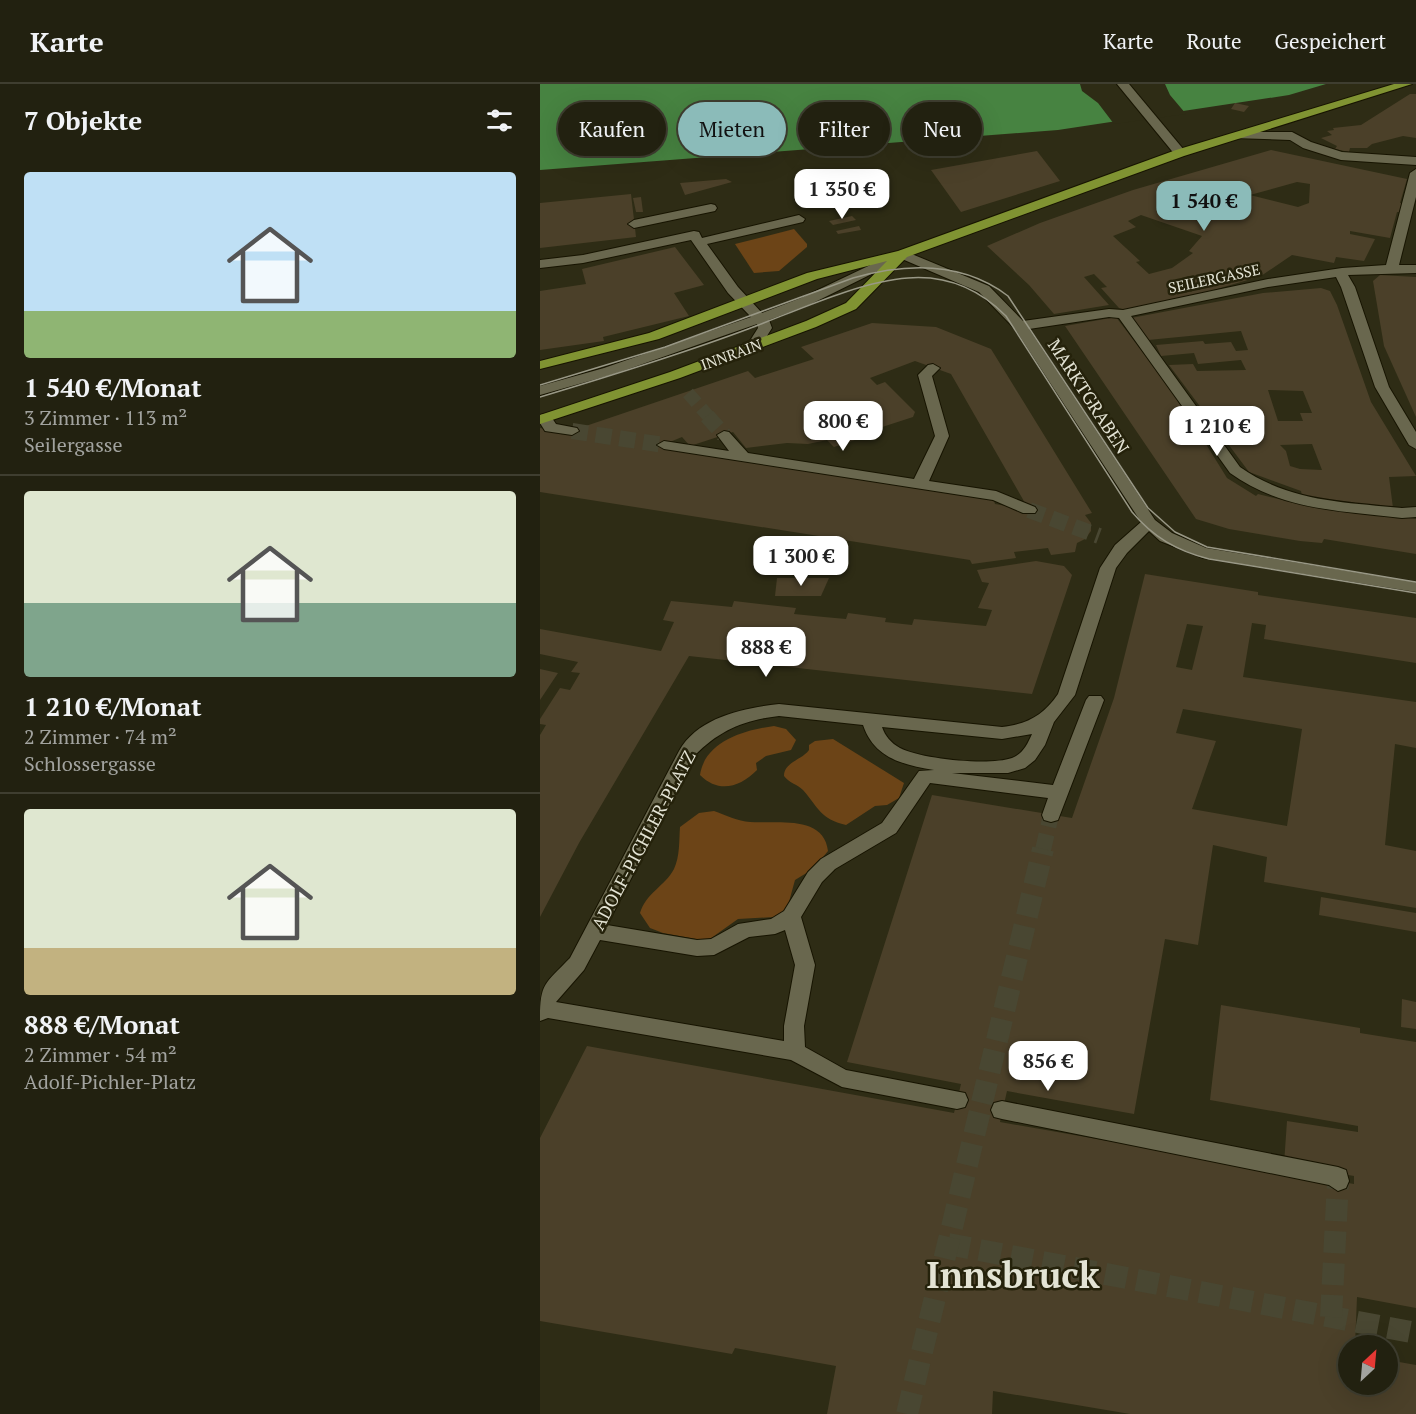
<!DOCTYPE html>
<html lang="de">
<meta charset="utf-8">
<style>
:root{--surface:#222110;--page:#2e2e1e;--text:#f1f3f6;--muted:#a2a39f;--line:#3f3e30;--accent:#8bbbb9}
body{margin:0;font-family:"PT Serif",serif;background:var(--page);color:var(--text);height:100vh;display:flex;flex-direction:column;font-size:22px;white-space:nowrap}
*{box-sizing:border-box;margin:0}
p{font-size:20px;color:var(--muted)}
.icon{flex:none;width:33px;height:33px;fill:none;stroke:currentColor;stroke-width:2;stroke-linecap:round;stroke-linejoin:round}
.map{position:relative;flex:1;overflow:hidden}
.panel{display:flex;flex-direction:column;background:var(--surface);width:540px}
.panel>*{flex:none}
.top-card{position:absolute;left:18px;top:18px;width:570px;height:54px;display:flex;gap:12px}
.needle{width:39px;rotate:26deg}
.controls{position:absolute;left:798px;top:1251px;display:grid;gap:12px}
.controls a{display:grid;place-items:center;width:60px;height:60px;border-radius:50%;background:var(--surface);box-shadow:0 6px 24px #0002,0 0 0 2px var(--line);font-size:30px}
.price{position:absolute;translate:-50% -51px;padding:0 14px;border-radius:12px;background:#fff;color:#222;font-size:20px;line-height:39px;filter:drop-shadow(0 2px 3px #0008)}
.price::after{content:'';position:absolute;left:50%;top:36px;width:18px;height:14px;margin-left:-9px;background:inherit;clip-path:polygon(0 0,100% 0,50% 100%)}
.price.active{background:var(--accent);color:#111}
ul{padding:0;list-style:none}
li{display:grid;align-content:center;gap:12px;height:318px;padding:0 24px}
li+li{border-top:2px solid var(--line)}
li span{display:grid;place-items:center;height:186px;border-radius:6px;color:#555}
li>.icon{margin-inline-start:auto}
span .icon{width:108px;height:108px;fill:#fffc;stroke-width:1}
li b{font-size:26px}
h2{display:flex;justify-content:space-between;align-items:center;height:72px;padding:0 24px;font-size:26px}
.tag{padding:0 21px;border-radius:27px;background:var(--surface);box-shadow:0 6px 24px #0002,0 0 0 2px var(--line);font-size:21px;line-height:54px}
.tag.active{background:var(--accent);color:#111}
header{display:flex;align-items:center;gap:36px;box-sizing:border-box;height:84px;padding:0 30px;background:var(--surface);border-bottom:2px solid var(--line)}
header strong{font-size:28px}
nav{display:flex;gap:33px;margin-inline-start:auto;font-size:21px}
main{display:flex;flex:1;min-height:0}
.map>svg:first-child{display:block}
.green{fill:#6c4417}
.water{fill:#478341}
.pier{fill:#2e2c15}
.building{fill:#4b4029;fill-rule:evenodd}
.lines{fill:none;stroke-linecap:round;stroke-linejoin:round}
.minor-tunnel-far2{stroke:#494732;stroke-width:13;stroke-dasharray:13 7;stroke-linecap:butt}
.minor-tunnel-far1{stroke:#494732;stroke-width:16;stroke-dasharray:16 8;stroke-linecap:butt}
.minor-tunnel{stroke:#494732;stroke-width:22;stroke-dasharray:22 10;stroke-linecap:butt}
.minor-casing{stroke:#171401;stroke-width:2}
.major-casing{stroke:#171401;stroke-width:2}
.minor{fill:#69674e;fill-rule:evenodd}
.major{fill:#809332;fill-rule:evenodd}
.tram{stroke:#999886;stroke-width:1.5}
.labels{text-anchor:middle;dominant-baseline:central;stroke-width:5;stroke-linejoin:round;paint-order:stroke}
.far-street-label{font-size:15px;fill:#e3e3d4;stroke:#25220b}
.street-label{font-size:18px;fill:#e3e3d4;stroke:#25220b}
.near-town-label{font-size:36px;font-weight:bold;fill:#e3e3d4;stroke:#25220b}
</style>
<header>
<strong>Karte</strong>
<nav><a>Karte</a><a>Route</a><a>Gespeichert</a></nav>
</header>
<main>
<section class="panel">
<h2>7 Objekte<svg class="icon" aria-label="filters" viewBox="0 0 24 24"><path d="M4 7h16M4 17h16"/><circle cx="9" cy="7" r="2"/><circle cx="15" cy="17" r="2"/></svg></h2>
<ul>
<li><span style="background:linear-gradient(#bfe0f5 75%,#8fb573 0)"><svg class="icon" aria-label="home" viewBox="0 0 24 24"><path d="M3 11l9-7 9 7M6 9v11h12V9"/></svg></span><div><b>1 540 €/Monat</b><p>3 Zimmer · 113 m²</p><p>Seilergasse</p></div></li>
<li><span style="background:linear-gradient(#dfe7d0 60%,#7fa58c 0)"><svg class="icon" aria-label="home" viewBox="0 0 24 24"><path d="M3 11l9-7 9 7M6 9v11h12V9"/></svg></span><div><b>1 210 €/Monat</b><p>2 Zimmer · 74 m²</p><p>Schlossergasse</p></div></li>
<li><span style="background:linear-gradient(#dfe7d0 75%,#c2b280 0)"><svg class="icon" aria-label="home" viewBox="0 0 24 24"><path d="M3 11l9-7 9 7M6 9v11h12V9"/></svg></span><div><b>888 €/Monat</b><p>2 Zimmer · 54 m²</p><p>Adolf-Pichler-Platz</p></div></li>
</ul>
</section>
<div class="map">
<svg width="876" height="1330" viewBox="0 0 876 1330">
<rect width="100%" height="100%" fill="#2e2c15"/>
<g class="green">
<path d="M 254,145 L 267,160 L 267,163 L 239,187 L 214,189 L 195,160 Z"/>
<path d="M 234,642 L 246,645 L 256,656 L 251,666 L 226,672 L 216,679 L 217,686 C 200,703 179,710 160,691 C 165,657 205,646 234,642 Z"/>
<path d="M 293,655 L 364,699 L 359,714 L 347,721 L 335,722 L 306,741 C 280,735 279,724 263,706 C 257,700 249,699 244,692 C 244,678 262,676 269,666 L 269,661 L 275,657 Z"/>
<path d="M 174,727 C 185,731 198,737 210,738 C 236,740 284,730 288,767 L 273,785 L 255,796 L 247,825 L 234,833 L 198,835 L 167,857 L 123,849 L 110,844 L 100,829 C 106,809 125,802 134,785 C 140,772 139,757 140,743 L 159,729 Z"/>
</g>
<path class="water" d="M 0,0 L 786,0 L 749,11 L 518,46 L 0,86 Z"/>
<path class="pier" d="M 540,0 L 625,0 L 630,11 L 646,30 L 574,40 L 558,19 L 542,7 Z"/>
<g class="building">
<path d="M 870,10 L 876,10 L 876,54 L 863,52 L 832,60 L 827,64 L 810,64 L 809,68 L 795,65 L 797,62 L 781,54 L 792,51 L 787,47 L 794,46 L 793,44 L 821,41 Z"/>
<path d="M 695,19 L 709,22 L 704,28 L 691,25 Z"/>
<path d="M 731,66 L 867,95 L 860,119 L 865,119 L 862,128 L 857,128 L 850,154 L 810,147 L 810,150 L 835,155 L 824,177 L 796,173 L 794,179 L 752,171 L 721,192 L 657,211 L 589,227 L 579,224 L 561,204 L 567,203 L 554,190 L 544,193 L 569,221 L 514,230 L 489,201 L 447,162 L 500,139 L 593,106 ZM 757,98 L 770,100 L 769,119 L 758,123 L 710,111 ZM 601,131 L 662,152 L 649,167 L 653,169 L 632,184 L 609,190 L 596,178 L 600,177 L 573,152 L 596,143 L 588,137 Z"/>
<path d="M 497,67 L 520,97 L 421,128 L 391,86 Z"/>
<path d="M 186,95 L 192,98 L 145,111 L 140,99 Z"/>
<path d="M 91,110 L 96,153 L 0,164 L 0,119 Z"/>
<path d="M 101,113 L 103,128 L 96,128 L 93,114 Z"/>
<path d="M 312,132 L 316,136 L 293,141 L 289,137 Z"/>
<path d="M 319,142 L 321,146 L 298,150 L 296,147 Z"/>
<path d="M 135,163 L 164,201 L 134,209 L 149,232 L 63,253 L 64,257 L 0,266 L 0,207 L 46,200 L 42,185 Z"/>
<path d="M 840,191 L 876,193 L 876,333 L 844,262 L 833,197 Z"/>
<path d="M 781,204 L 790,207 L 797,221 L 831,318 L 876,392 L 849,393 L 853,424 L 762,412 L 761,407 L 709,388 L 629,281 L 653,280 L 657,287 L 706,286 L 701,276 L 658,280 L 654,269 L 621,272 L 616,261 L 663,257 L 665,260 L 691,258 L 696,267 L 708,266 L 701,247 L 608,256 L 591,234 L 723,209 ZM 728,306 L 763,307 L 772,329 L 760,329 L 763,337 L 738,337 ZM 772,360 L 782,386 L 760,385 L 750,382 L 746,367 L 740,361 Z"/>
<path d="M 576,233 L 638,315 L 687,394 L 716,412 L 718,410 L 751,418 L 876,435 L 876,470 L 784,455 L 782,459 L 760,457 L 689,445 L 656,435 L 525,242 Z"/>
<path d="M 332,239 L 396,243 L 451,265 L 552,429 L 545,431 L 551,439 L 551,447 L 545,455 L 537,459 L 535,468 L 511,471 L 508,464 L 474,468 L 476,474 L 432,480 L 430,476 L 0,408 L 0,344 L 28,348 L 208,287 L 215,294 L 274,275 L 261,263 ZM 375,277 L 411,290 L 489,426 L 455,420 L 453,414 L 120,362 L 142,353 L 150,362 L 193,348 L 206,364 L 247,359 L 268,360 L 287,356 L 294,363 L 336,349 L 333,346 L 373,333 L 375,328 L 345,298 L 337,301 L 330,294 Z"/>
<path d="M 496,477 L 524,482 L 532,491 L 492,610 L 149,572 L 39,759 L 0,833 L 0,651 L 6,641 L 0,640 L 0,635 L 20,604 L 30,606 L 40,589 L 31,588 L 38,578 L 0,570 L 0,545 L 121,567 L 134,538 L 123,536 L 131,517 L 192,523 L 194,517 L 256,524 L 254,530 L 284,533 L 306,535 L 308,529 L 346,534 L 345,538 L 372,541 L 374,535 L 446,542 L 452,526 L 438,524 L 449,499 L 442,498 L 437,486 Z"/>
<path d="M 605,490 L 718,508 L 718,511 L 876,534 L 876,579 L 724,555 L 726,541 L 712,539 L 703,593 L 876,618 L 876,664 L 855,660 L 845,761 L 876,767 L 876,824 L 724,798 L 727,773 L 673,761 L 658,861 L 625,855 L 594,1030 L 467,1007 L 460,1038 L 814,1100 L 814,1092 L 744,1080 L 747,1037 L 818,1048 L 818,1042 L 670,1016 L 681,921 L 820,944 L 820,949 L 876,958 L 876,1224 L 817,1213 L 815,1262 L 808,1262 L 808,1300 L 848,1300 L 848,1276 L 876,1281 L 876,1330 L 590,1330 L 453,1307 L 452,1330 L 287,1330 L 296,1282 L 195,1264 L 192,1270 L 0,1237 L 0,1054 L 47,962 L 414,1029 L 421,1000 L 307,978 L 392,711 L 532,734 L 574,614 ZM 647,540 L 663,542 L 652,586 L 636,583 ZM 643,625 L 762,645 L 747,742 L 652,725 L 676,657 L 636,649 Z"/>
<path d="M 237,494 L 289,494 L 281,512 L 235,512 Z"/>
<path d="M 0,585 L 18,589 L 0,616 Z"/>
<path d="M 781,813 L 876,829 L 876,848 L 779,831 Z"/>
<path d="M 862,915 L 876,918 L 876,945 L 861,943 Z"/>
</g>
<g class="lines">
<path class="minor-tunnel-far2" d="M 148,309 L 169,333"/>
<g class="minor-tunnel-far1">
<path d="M 167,332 L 184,351"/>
<path d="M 32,347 L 124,361"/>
<path d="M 489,426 L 559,452"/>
<path d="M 503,766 L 511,731"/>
</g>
<g class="minor-tunnel">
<path d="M 408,1160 L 876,1249"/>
<path d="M 791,1233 L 798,1097"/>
<path d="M 367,1330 L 503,765"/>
</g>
<g class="minor-casing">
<g id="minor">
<path d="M 577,0 L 589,0 L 644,66 L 644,72 L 636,72 Z"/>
<path d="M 697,48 L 752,48 L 771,58 L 802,68 L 876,73 L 876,81 L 801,76 L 763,64 L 750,56 L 693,54 L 693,50 Z"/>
<path d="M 876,85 L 876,113 L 859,181 L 876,181 L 876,189 L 808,191 L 815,203 L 849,303 L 876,348 L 876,365 L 869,361 L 835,303 L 801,203 L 796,193 L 728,203 L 591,232 L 700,383 C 750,418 804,418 862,424 L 876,423 L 876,433 L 862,434 C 802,427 741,426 690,389 L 579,234 L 569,233 L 489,245 L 615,436 L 632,449 L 666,464 L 876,498 L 876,508 L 663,474 L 620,457 L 609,447 L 587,469 L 576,484 L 535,611 L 514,638 L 505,661 L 495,676 L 485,684 L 468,689 L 412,689 L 513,701 L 546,616 L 549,612 L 561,612 L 564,616 L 518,736 L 511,738 L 504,736 L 502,731 L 508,714 L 390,699 L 356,749 L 295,785 L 282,798 L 261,833 L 275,881 L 264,942 L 265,963 L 306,986 L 425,1009 L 428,1016 L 425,1023 L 417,1025 L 302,1003 L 251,976 L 8,934 L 0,937 C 0,899 4,901 30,874 L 139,667 C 158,633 204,624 239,620 L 462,643 C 487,640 503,632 518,610 L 560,484 L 575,461 L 601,438 L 475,245 L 439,208 L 362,175 L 271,220 L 229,236 L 232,244 L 218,266 L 208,266 L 206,263 L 218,244 L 217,240 L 74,290 L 0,311 L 0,302 L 64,284 L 211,233 L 188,209 L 151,156 L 43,179 L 0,184 L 0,176 L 43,171 L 154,147 L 159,148 L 162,154 L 259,131 L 265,135 L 263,138 L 167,160 L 198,203 L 222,229 L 261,214 L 362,166 L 449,202 L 483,237 L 569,225 L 583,226 L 728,195 L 802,184 L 846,181 L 870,89 ZM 239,632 L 323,641 C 334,674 363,681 394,686 L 379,687 L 342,739 L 281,775 L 268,788 L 244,827 L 231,835 L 198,840 L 171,855 L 157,856 L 67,841 L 155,671 C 180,646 204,636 239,632 ZM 342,643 L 462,655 L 492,650 C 488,659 483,670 472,674 C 449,682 381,675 360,664 C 351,659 345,652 342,643 ZM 245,846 L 255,881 L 244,942 L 244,957 L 16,918 L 44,886 L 60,856 L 157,872 L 174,871 L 209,853 L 235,850 Z"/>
<path d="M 171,120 L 175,121 L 177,124 L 175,127 L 94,144 L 88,140 L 94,136 Z"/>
<path d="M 393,280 L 400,284 L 392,292 L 409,352 L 389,397 L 456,407 L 495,423 L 497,426 L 495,429 L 483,429 L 453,416 L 124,365 L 117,361 L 124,357 L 189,367 L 177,351 L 184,347 L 189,348 L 208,369 L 374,395 L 395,352 L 378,291 L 388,281 Z"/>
<path d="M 5,330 L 10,331 L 16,340 L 37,344 L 39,347 L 32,351 L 5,347 L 0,339 L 0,331 Z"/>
<path d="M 462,1017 L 798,1083 L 806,1086 L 809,1097 L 806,1104 L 798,1107 L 789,1101 L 462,1035 L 454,1033 L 451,1026 L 454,1019 Z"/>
</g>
</g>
<g class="major-casing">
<path id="major" d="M 854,0 L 872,0 L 644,72 L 367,173 L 316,225 L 276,243 L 140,294 L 0,340 L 0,331 L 130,288 L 266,237 L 306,219 L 347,177 L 277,195 L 119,255 L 0,285 L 0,277 L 109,249 L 267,189 L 358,167 L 636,66 Z"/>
</g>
<use href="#minor" class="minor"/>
<use href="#major" class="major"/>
<g class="tram">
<path d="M 0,301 L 125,263 L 313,194 C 366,179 422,177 468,212 L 608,424 L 635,448 L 667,463 L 876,498"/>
<path d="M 0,313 C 70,292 139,271 208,245 C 254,228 320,197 368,194 C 406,191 439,205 466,232 L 592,428 C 613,453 637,467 669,475 L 876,509"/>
</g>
</g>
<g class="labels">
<g class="far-street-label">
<text transform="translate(674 194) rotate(-12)">SEILERGASSE</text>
<text transform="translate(191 270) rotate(-20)">INNRAIN</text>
</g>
<g class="street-label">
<text transform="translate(549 312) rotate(57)">MARKTGRABEN</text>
<text transform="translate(103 756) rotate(-62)">ADOLF-PICHLER-PLATZ</text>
</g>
<g class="near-town-label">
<text x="473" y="1190">Innsbruck</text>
</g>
</g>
</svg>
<div class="controls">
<a><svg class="needle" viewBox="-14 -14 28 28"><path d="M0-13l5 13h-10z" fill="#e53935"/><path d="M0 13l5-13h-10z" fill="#a2a39f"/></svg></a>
</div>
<b class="price" style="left:302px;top:136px">1 350 €</b>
<b class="price active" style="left:664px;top:148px">1 540 €</b>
<b class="price" style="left:303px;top:368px">800 €</b>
<b class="price" style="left:677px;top:373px">1 210 €</b>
<b class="price" style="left:261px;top:503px">1 300 €</b>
<b class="price" style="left:226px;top:594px">888 €</b>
<b class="price" style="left:508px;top:1008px">856 €</b>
<div class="top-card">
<a class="tag">Kaufen</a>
<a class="tag active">Mieten</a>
<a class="tag">Filter</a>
<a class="tag">Neu</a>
</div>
</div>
</main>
